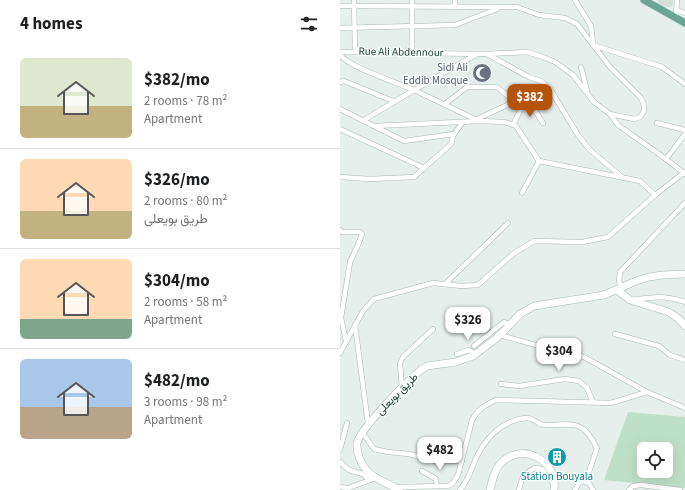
<!DOCTYPE html>
<meta charset="utf-8">
<style>
:root{--surface:#fff;--page:#f2f2f2;--text:#202124;--muted:#757577;--line:#e0e0e0;--accent:#b45309}
body{margin:0;font-family:"Source Sans 3",Vazirmatn,sans-serif;background:var(--page);color:var(--text);height:100vh;display:flex;flex-direction:column;font-size:15px;white-space:nowrap}
*{box-sizing:border-box;margin:0}
p{font-size:13px;color:var(--muted)}
.icon{flex:none;width:22px;height:22px;fill:none;stroke:currentColor;stroke-width:2;stroke-linecap:round;stroke-linejoin:round}
.map{position:relative;flex:1;overflow:hidden}
.details{display:flex;flex-direction:column;background:var(--surface);width:340px}
.details>*{flex:none}
.buttons{position:absolute;left:297px;top:442px;display:grid;gap:8px}
.buttons a{display:grid;place-items:center;width:36px;height:36px;border-radius:6px;background:var(--surface);box-shadow:0 4px 16px #0002;font-size:20px}
.price{position:absolute;translate:-50% -34px;padding:0 9px;border-radius:8px;background:#fff;color:#222;font-size:13px;line-height:26px;filter:drop-shadow(0 1px 2px #0008)}
.price::after{content:'';position:absolute;left:50%;top:24px;width:12px;height:9px;margin-left:-6px;background:inherit;clip-path:polygon(0 0,100% 0,50% 100%)}
.price.selected{background:var(--accent);color:#fff}
ul{padding:0;list-style:none}
li{display:flex;align-items:center;gap:12px;height:100px;padding:0 20px}
li+li{border-top:1px solid var(--line)}
li span{display:grid;place-items:center;flex:none;width:112px;height:80px;border-radius:6px;color:#555}
li>.icon{margin-inline-start:auto}
span .icon{width:48px;height:48px;fill:#fffc;stroke-width:1}
li b{font-size:17px}
h2{display:flex;justify-content:space-between;align-items:center;height:48px;padding:0 20px;font-size:17px}
main{display:flex;flex:1;min-height:0}
.map>svg:first-child{display:block}
.built{fill:#d4dfda}
.green{fill:#bfe0c8;fill-rule:evenodd}
.lines{fill:none;stroke-linecap:round;stroke-linejoin:round}
.minor-casing{stroke:#a8b8b2;stroke-width:5.5}
.secondary-casing{stroke:#a4bbb3;stroke-width:8}
.primary-casing{stroke:#c2cac8;stroke-width:8}
.minor{stroke:#fff;stroke-width:4.5}
.secondary{stroke:#fff;stroke-width:7}
.primary{stroke:#6aa596;stroke-width:7}
.labels{text-anchor:middle;dominant-baseline:central;stroke-width:3;stroke-linejoin:round;paint-order:stroke}
.street-label{font-size:11px;fill:#24423a;stroke:#f7fbf9}
.worship-label{font-size:11px;fill:#5b616d;stroke:#f7fbf9;text-anchor:end}
.culture-label{font-size:11px;fill:#0d838f;stroke:#f7fbf9}
</style>
<main>
<section class="details">
<h2>4 homes<svg class="icon" aria-label="filters" viewBox="0 0 24 24"><path d="M4 7h16M4 17h16"/><circle cx="9" cy="7" r="2"/><circle cx="15" cy="17" r="2"/></svg></h2>
<ul>
<li><span style="background:linear-gradient(#dfe7d0 60%,#c2b280 0)"><svg class="icon" aria-label="home" viewBox="0 0 24 24"><path d="M3 11l9-7 9 7M6 9v11h12V9"/></svg></span><div><b>$382/mo</b><p>2 rooms · 78 m²</p><p>Apartment</p></div></li>
<li><span style="background:linear-gradient(#ffd9b3 65%,#c2b280 0)"><svg class="icon" aria-label="home" viewBox="0 0 24 24"><path d="M3 11l9-7 9 7M6 9v11h12V9"/></svg></span><div><b>$326/mo</b><p>2 rooms · 80 m²</p><p>طريق بويعلى</p></div></li>
<li><span style="background:linear-gradient(#ffd9b3 75%,#7fa58c 0)"><svg class="icon" aria-label="home" viewBox="0 0 24 24"><path d="M3 11l9-7 9 7M6 9v11h12V9"/></svg></span><div><b>$304/mo</b><p>2 rooms · 58 m²</p><p>Apartment</p></div></li>
<li><span style="background:linear-gradient(#a9c7e8 60%,#b9a48a 0)"><svg class="icon" aria-label="home" viewBox="0 0 24 24"><path d="M3 11l9-7 9 7M6 9v11h12V9"/></svg></span><div><b>$482/mo</b><p>3 rooms · 98 m²</p><p>Apartment</p></div></li>
</ul>
</section>
<div class="map">
<svg width="345" height="490" viewBox="0 0 345 490">
<rect width="100%" height="100%" fill="#e6efeb"/>
<path class="built" d="M 318,0 L 333,0 L 333,5 L 329,8 L 318,3 Z"/>
<path class="green" d="M 288,412 L 345,417 L 345,488 L 264,480 ZM 304,449 L 326,449 L 326,471 L 304,471 Z"/>
<g class="lines">
<g class="minor-casing">
<g id="minor">
<path d="M 14,0 L 15,49 L 20,49"/>
<path d="M 115,0 L 115,6"/>
<path d="M 235,0 L 251,26 L 253,43"/>
<path d="M 0,6 L 177,7 L 199,15 L 225,18 L 237,24 L 270,67 L 301,98 L 304,105 L 304,111 L 300,117 L 294,119 L 270,114"/>
<path d="M 336,10 L 345,13"/>
<path d="M 336,17 L 337,0"/>
<path d="M 0,28 L 115,25 L 157,9"/>
<path d="M 253,45 L 322,67 L 345,84"/>
<path d="M 68,50 L 72,50 L 72,0"/>
<path d="M 0,52 L 146,54 L 187,52 L 203,57 L 215,62 L 225,69 L 233,75 L 254,102 L 270,114 L 278,125 L 326,159 L 345,174"/>
<path d="M 147,54 L 189,77 L 201,81 L 210,89 L 238,135 L 250,150 L 282,177"/>
<path d="M 0,55 C 11,68 56,82 74,90 L 137,54"/>
<path d="M 241,67 L 247,91"/>
<path d="M 0,82 L 4,81 L 53,101"/>
<path d="M 105,104 L 127,87 L 157,87 L 176,103 L 196,112 L 203,123"/>
<path d="M 0,109 L 64,141 L 114,134"/>
<path d="M 137,119 L 174,102"/>
<path d="M 24,120 L 74,90 L 139,121"/>
<path d="M 317,123 L 345,130"/>
<path d="M 173,125 L 182,107"/>
<path d="M 34,126 L 141,121 L 165,122 L 176,126 L 199,161 L 300,181 L 315,195"/>
<path d="M 0,129 L 84,168"/>
<path d="M 326,159 L 345,134"/>
<path d="M 0,177 L 30,179 L 74,177 L 111,144 L 114,134 L 123,122"/>
<path d="M 182,193 L 199,161"/>
<path d="M 0,230 L 2,232 L 20,232 L 22,234 L 18,245 L 10,262 L 1,318 L 6,341"/>
<path d="M 105,284 L 168,223"/>
<path d="M 281,288 L 279,281 L 280,272 L 345,203"/>
<path d="M 292,300 C 312,297 325,295 345,302"/>
<path d="M 15,325 L 28,424"/>
<path d="M 275,334 L 319,346 L 330,355 L 345,360"/>
<path d="M 160,335 L 199,346 L 230,352 L 244,357 L 307,392"/>
<path d="M 134,346 L 164,322 L 170,325"/>
<path d="M 0,353 L 23,311 L 34,299 L 93,283 L 122,286 L 138,285 L 173,254 L 194,241 L 242,242 L 268,237 L 315,195 L 345,172"/>
<path d="M 117,354 L 129,350 L 135,354"/>
<path d="M 161,384 L 179,386 L 225,379 L 239,381 L 247,388 L 253,402"/>
<path d="M 62,388 L 60,363 L 63,357 L 93,329"/>
<path d="M 22,432 L 34,449 L 48,452 L 69,454 L 95,461 L 122,461"/>
<path d="M 0,450 L 7,423"/>
<path d="M 0,462 L 9,470 L 23,474 L 29,480"/>
<path d="M 82,471 L 96,479 L 97,486"/>
<path d="M 0,487 L 8,488 L 36,478"/>
<path d="M 56,487 L 108,486 L 113,483 L 118,475 L 132,420 C 137,410 145,405 156,400 L 271,403 L 307,392 L 345,408"/>
<path d="M 120,490 C 127,482 130,473 134,463 C 143,440 161,420 187,418 C 194,418 195,422 201,424 C 204,426 209,425 213,425 C 238,423 245,424 257,448 L 246,481"/>
<path d="M 179,490 C 181,479 184,473 195,468 L 202,469 L 213,483"/>
<path d="M 235,490 L 239,483 L 242,481 L 249,483 L 253,490"/>
<path d="M 289,490 L 293,486 L 301,485 L 340,490"/>
</g>
</g>
<g class="secondary-casing">
<g id="secondary">
<path d="M 277,290 L 290,300 L 329,312 L 339,319 L 345,326"/>
<path d="M 59,490 C 48,483 36,480 27,471 C 21,464 16,452 17,443 C 20,429 68,380 81,370 L 87,366 L 116,362 L 133,356 L 158,337 L 180,314 L 194,306 L 264,295 L 296,281 L 309,277 L 323,275 L 345,274"/>
<path d="M 150,490 C 152,481 154,471 160,464 C 181,441 218,459 214,490"/>
</g>
</g>
<g class="primary-casing">
<path id="primary" d="M 304,0 L 345,23"/>
</g>
<use href="#minor" class="minor"/>
<use href="#secondary" class="secondary"/>
<use href="#primary" class="primary"/>
</g>
<defs>
<g id="mosque-disc" transform="scale(1)"><circle r="9.5" fill="#6b7280" stroke="#f7fbf9"/><path d="M3.5-4.9A6 6 0 1 0 3.5 4.9A5 5 0 1 1 3.5-4.9Z" fill="#fff"/></g>
<g id="building-disc" transform="scale(1)"><circle r="9.5" fill="#0f9aa8" stroke="#f7fbf9"/><path d="M-4-6H4V6H1V3H-1V6H-4ZM-2.5-4.3h1.7v1.8h-1.7ZM.8-4.3h1.7v1.8H.8ZM-2.5-1h1.7V.8h-1.7ZM.8-1h1.7V.8H.8Z" fill="#fff"/></g>
</defs>
<g fill-rule="evenodd">
<use href="#mosque-disc" x="142" y="73"/>
<use href="#building-disc" x="217" y="457"/>
</g>
<g class="labels">
<g class="street-label">
<text transform="translate(61 52) rotate(1)">Rue Ali Abdennour</text>
<text transform="translate(57 394) rotate(-45)">طريق بويعلى</text>
</g>
<g class="worship-label">
<text x="128" y="67">Sidi Ali<tspan x="128" dy="13">Eddib Mosque</tspan></text>
</g>
<g class="culture-label">
<text x="217" y="476">Station Bouyala</text>
</g>
</g>
</svg>
<div class="buttons">
<a><svg class="icon" aria-label="locate" viewBox="0 0 24 24"><circle cx="12" cy="12" r="6"/><path d="M12 2v4M12 18v4M2 12h4M18 12h4"/></svg></a>
</div>
<b class="price selected" style="left:190px;top:118px">$382</b>
<b class="price" style="left:128px;top:341px">$326</b>
<b class="price" style="left:219px;top:372px">$304</b>
<b class="price" style="left:100px;top:471px">$482</b>
</div>
</main>
